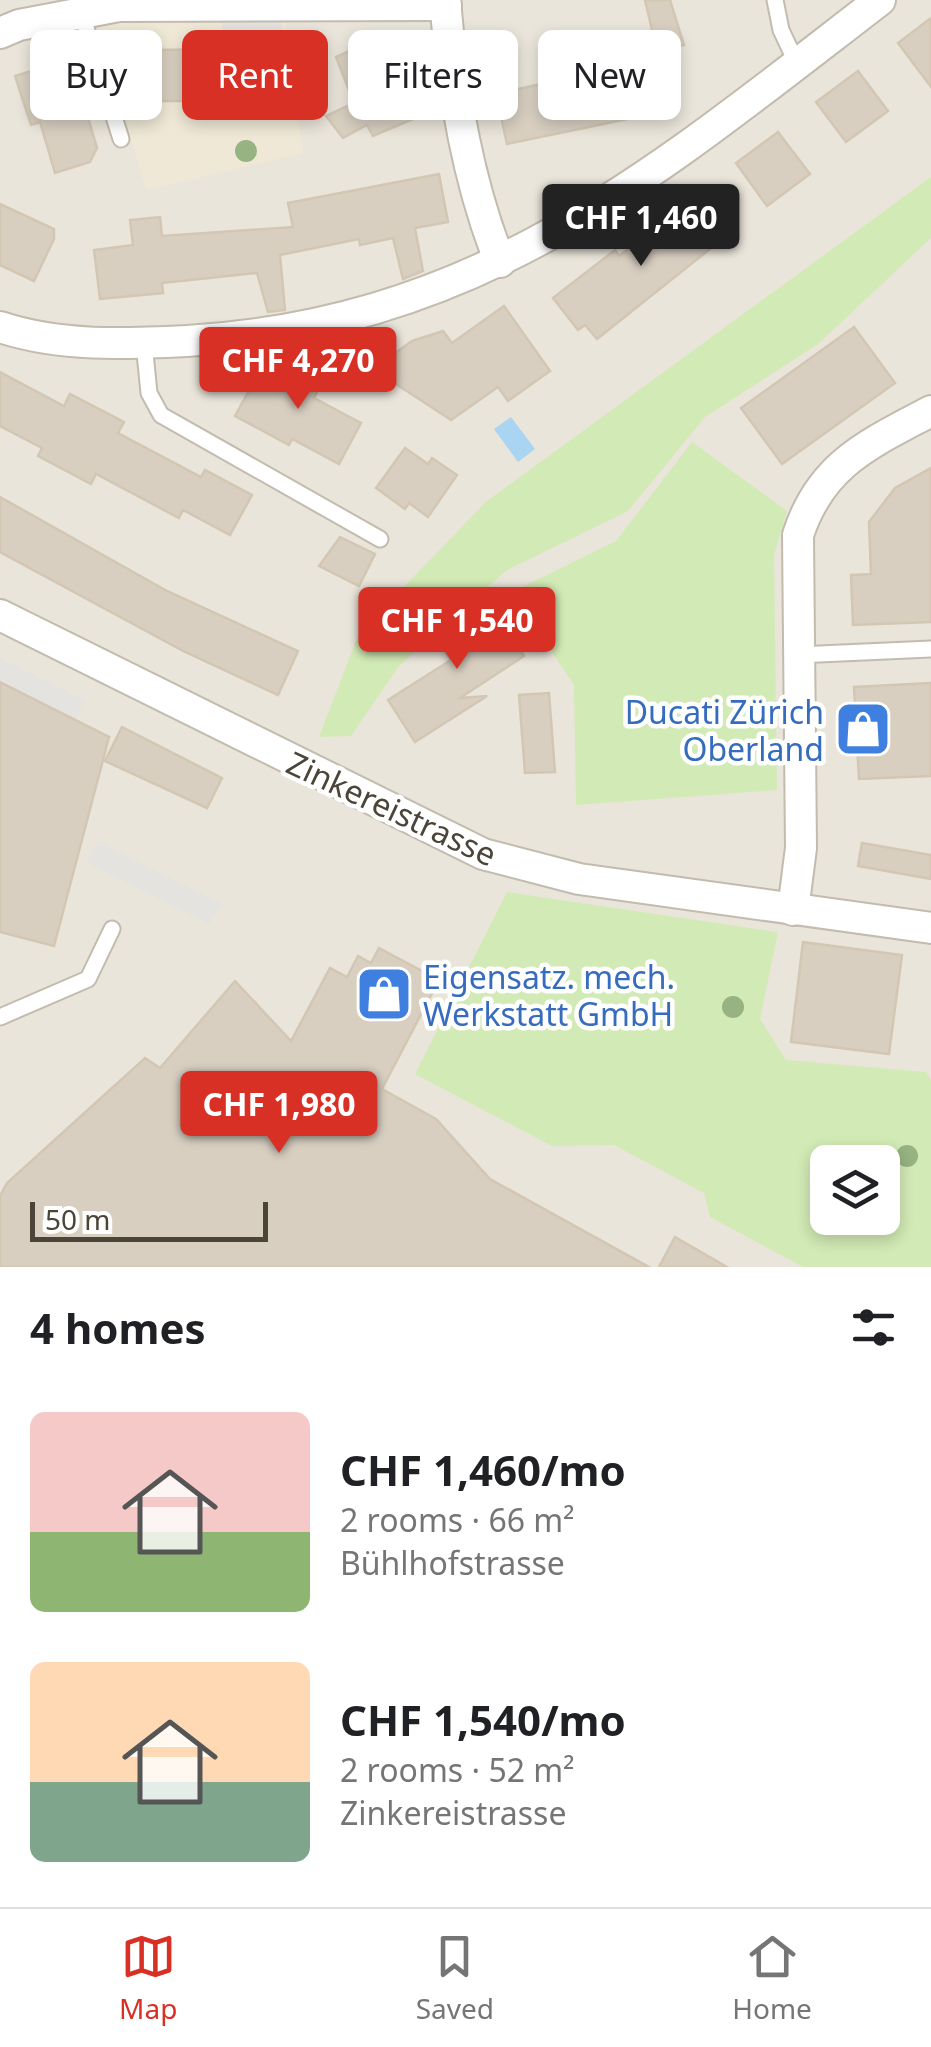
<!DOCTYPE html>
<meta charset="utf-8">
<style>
:root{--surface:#fff;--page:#f6f6f6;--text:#202124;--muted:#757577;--line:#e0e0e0;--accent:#d93025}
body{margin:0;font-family:"Noto Sans",sans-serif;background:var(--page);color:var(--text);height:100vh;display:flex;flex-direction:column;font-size:38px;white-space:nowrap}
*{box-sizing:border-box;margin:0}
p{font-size:32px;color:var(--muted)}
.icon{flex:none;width:55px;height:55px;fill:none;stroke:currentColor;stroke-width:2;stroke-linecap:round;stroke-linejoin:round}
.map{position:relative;height:1267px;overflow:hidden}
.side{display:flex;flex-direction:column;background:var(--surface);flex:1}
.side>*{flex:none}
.hud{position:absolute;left:30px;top:30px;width:872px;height:90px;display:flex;gap:20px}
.controls{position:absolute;left:810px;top:1145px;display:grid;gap:20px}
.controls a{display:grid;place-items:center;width:90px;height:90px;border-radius:15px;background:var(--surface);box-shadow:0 5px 15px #0003;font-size:50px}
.scale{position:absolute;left:30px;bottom:25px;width:238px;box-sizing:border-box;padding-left:10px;border:5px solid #4b4439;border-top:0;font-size:28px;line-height:35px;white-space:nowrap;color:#4b4439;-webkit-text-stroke:8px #fff;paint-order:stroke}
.price{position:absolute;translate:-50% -85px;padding:0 22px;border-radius:10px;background:var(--accent);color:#fff;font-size:32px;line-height:65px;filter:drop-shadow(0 2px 5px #0008)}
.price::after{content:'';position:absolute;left:50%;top:60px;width:30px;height:22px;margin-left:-15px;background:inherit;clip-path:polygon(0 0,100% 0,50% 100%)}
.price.selected{background:#222;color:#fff}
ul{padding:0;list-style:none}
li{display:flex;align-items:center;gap:30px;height:250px;padding:0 30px}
li span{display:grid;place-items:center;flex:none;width:280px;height:200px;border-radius:15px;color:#555}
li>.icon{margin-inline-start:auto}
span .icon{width:120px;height:120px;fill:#fffc;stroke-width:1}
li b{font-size:42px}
h2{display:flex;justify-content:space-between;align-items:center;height:120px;padding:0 30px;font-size:42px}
.chip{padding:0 35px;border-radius:15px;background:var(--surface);box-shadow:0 5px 15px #0003;font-size:35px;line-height:90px}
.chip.selected{background:var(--accent);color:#fff}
.menu{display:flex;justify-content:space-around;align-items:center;height:140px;border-top:2px solid var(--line);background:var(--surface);font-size:28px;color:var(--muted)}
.menu a{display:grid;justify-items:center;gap:5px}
.menu .selected{color:var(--accent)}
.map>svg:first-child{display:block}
.residential{fill:#eae5da;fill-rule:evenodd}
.education{fill:#efe8d6}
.green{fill:#d2eab5;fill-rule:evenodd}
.parking{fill:#e5e3e0}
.water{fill:#a9d4f2}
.building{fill:#d8cfc1;stroke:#d3c7b4;stroke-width:2.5}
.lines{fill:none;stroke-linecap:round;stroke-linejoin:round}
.service-casing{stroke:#c2bbae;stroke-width:19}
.minor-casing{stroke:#c2bbae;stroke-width:34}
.service{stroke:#fff;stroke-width:15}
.minor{stroke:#fff;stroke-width:30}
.tree{fill:#97b381}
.labels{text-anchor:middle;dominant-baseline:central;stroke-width:9;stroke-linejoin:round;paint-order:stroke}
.shop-label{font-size:32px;fill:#366cbe;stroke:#fff;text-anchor:end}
.street-label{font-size:32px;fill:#4b4439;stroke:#fff}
</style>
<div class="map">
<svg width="931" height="1267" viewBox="0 0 931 1267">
<rect width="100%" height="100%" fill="#f6f3ec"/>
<path class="residential" d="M 0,0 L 931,0 L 931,1267 L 0,1267 ZM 828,1162 L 882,1162 L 882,1218 L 828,1218 Z"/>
<path class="education" d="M 285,17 L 303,153 L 146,190 L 97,19 Z"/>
<g class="green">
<path d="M 931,177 L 931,238 L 818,344 L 705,417 L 628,511 L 507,570 L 399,666 L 351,736 L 319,737 L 359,633 L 487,501 Z"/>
<path d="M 692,442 L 787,511 L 774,555 L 777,790 L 576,805 L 574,685 L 512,592 L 616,541 Z"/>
<path d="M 507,892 L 778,932 L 760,1019 L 786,1060 L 926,1072 L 931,1080 L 931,1267 L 803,1267 L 710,1217 L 704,1193 L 614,1145 L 552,1146 L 415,1074 ZM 828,1162 L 882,1162 L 882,1218 L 828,1218 Z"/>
</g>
<g class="parking">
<path d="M 282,17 L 282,34 L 222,36 L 222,18 Z"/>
<path d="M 0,658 L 85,700 L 75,720 L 0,682 Z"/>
<path d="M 98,841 L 224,905 L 208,924 L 86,862 Z"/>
</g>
<path class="water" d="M 511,417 L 535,449 L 518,462 L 494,429 Z"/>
<g class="building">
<path d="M 645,0 L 670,0 L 684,45 L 657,51 Z"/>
<path d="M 931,18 L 931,87 L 898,43 Z"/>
<path d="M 369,42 L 377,57 L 398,50 L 425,114 L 373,136 L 367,125 L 343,138 L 326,116 L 354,103 L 336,57 Z"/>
<path d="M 653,47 L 666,111 L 507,144 L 496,94 L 600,71 L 597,58 Z"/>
<path d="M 265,49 L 265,94 L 228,94 L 228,112 L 189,112 L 189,101 L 146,101 L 146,50 Z"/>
<path d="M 82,55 L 91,80 L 78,84 L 97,148 L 90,162 L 55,173 L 40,122 L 31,125 L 15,76 Z"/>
<path d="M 858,71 L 888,111 L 846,142 L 816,102 Z"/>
<path d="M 778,132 L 810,174 L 767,206 L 736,163 Z"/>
<path d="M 439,174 L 448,222 L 415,228 L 423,271 L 403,279 L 393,238 L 360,245 L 359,239 L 280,255 L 285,310 L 268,312 L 257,273 L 162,283 L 163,293 L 100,299 L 94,250 L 133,245 L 130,220 L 160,217 L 162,236 L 293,227 L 288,203 Z"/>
<path d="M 700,194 L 730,233 L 597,339 L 585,325 L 578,330 L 553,298 L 615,250 L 619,256 Z"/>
<path d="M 0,204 L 54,229 L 54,239 L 34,281 L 0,265 Z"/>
<path d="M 504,306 L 550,371 L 508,401 L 498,387 L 451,420 L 373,369 L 412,341 L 443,331 L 452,343 Z"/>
<path d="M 854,327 L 895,383 L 782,464 L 741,408 Z"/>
<path d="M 292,357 L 326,375 L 314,398 L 361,423 L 339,464 L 292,439 L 289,445 L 235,416 L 258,374 L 277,385 Z"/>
<path d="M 0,372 L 64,406 L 70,394 L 124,422 L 118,433 L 201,477 L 205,470 L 252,495 L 230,535 L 183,510 L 179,518 L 96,474 L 91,484 L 38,456 L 42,448 L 0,426 Z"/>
<path d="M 405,448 L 428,464 L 432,458 L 457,475 L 428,517 L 409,503 L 405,509 L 376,488 Z"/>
<path d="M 931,468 L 931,622 L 853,625 L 851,575 L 871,574 L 869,522 L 895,488 Z"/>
<path d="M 0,497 L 167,591 L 298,651 L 278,695 L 183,651 L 0,552 Z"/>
<path d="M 340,537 L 375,554 L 359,586 L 319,566 Z"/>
<path d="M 488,602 L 524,656 L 460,698 L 487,696 L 415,742 L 388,700 L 451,660 L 435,637 Z"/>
<path d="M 0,682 L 109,737 L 54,946 L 0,932 Z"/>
<path d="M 931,683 L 931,776 L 859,779 L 854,687 Z"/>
<path d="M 549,693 L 555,772 L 525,773 L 519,695 Z"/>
<path d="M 122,727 L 222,778 L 207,808 L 105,761 Z"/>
<path d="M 862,843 L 931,855 L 931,879 L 858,866 Z"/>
<path d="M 803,942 L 902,955 L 889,1054 L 791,1042 Z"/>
<path d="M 379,948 L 439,980 L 382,1089 L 436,1119 L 490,1179 L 649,1267 L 0,1267 L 0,1196 L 7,1183 L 145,1058 L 160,1068 L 235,981 L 291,1041 L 330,968 L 347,977 L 358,956 L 371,963 Z"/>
<path d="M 675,1237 L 727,1267 L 659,1267 Z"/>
</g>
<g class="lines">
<g class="service-casing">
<g id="service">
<path d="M 775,0 L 781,30 L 797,64"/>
<path d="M 81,12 L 121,139"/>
<path d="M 144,343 L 149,393 L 161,415 L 380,539"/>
<path d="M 797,655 L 931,649"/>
<path d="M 0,1017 L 88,979 L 112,929"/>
</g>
</g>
<g class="minor-casing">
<g id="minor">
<path d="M 445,0 C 452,88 467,180 500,262"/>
<path d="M 0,33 L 19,25 L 119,6 L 446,5"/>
<path d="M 0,327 C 60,347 125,344 187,341 C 483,323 656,172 880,0"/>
<path d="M 0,615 L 483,854 L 579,879 L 931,928"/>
<path d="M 793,910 L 801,848 L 798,535 C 821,464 869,444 931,411"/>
</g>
</g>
<use href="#service" class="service"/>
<use href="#minor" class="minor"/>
</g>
<g class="tree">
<circle cx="107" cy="46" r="11"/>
<circle cx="246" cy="151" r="11"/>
<circle cx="733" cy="1007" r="11"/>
<circle cx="907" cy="1156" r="11"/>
</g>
<defs>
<g id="shop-square" transform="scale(2.875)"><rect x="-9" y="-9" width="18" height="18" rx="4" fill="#3f7fe0" stroke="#fff"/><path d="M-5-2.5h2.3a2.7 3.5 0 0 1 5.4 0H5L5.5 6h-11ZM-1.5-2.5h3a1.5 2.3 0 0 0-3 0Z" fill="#fff"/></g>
</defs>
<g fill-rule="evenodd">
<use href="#shop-square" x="863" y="729"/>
<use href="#shop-square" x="384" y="994"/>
</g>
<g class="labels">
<g class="shop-label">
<text x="824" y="711">Ducati Zürich<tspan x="824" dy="37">Oberland</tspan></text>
<text x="423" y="976" text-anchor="start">Eigensatz. mech.<tspan x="423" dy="37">Werkstatt GmbH</tspan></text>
</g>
<g class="street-label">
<text transform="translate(392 808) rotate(25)">Zinkereistrasse</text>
</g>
</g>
</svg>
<div class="controls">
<a><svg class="icon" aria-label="layers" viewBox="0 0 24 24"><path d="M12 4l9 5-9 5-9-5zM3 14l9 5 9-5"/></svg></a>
</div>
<div class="scale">50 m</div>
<b class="price selected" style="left:641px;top:269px">CHF 1,460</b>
<b class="price" style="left:298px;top:412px">CHF 4,270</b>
<b class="price" style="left:457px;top:672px">CHF 1,540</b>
<b class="price" style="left:279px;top:1156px">CHF 1,980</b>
<div class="hud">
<a class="chip">Buy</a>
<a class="chip selected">Rent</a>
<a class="chip">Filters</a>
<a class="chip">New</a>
</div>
</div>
<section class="side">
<h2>4 homes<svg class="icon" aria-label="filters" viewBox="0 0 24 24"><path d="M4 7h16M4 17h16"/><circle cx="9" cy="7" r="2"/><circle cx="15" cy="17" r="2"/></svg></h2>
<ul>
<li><span style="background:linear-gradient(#f6c9c9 60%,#8fb573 0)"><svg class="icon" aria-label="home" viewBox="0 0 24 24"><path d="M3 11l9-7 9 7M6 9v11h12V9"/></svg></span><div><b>CHF 1,460/mo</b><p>2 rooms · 66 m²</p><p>Bühlhofstrasse</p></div></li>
<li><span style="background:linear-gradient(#ffd9b3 60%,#7fa58c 0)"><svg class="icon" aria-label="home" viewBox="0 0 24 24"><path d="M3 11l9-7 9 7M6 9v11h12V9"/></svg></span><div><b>CHF 1,540/mo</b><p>2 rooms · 52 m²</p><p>Zinkereistrasse</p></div></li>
</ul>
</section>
<nav class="menu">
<a class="selected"><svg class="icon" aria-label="map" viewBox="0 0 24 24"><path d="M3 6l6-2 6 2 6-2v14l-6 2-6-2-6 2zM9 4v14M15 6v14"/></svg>Map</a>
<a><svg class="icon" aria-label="saved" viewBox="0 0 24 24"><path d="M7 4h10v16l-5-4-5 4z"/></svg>Saved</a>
<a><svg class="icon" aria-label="home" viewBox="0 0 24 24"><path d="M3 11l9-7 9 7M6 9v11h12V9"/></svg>Home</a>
</nav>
